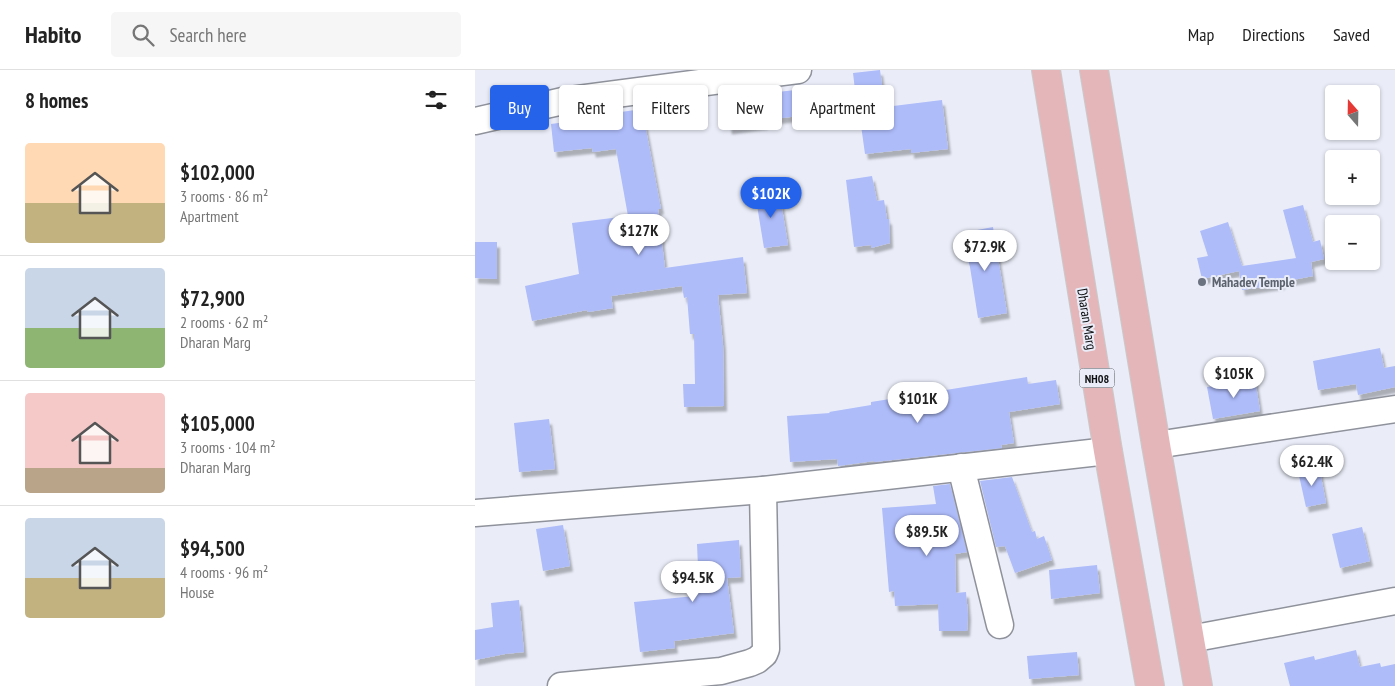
<!DOCTYPE html>
<meta charset="utf-8">
<style>
:root{--surface:#fff;--page:#f6f6f6;--text:#222;--muted:#767676;--line:#e0e0e0;--accent:#2563eb}
body{margin:0;font-family:"PT Sans Narrow",sans-serif;background:var(--page);color:var(--text);height:100vh;display:flex;flex-direction:column;font-size:19px;white-space:nowrap}
*{box-sizing:border-box;margin:0}
p{font-size:16px;color:var(--muted)}
.icon{flex:none;width:28px;height:28px;fill:none;stroke:currentColor;stroke-width:2;stroke-linecap:round;stroke-linejoin:round}
.map{position:relative;flex:1;overflow:hidden}
.sheet{display:flex;flex-direction:column;background:var(--surface);width:475px}
.sheet>*{flex:none}
.banner{position:absolute;left:15px;top:15px;width:475px;height:45px;display:flex;gap:10px}
.needle{width:32px;rotate:340deg}
.tools{position:absolute;left:850px;top:15px;display:grid;gap:10px}
.tools a{display:grid;place-items:center;width:55px;height:55px;border-radius:5px;background:var(--surface);box-shadow:0 1px 4px #0004;font-size:25px}
.price{position:absolute;translate:-50% -42px;padding:0 11px;border-radius:18px;background:#fff;color:#222;font-size:16px;line-height:32px;filter:drop-shadow(0 1px 2px #0008)}
.price::after{content:'';position:absolute;left:50%;top:30px;width:15px;height:11px;margin-left:-8px;background:inherit;clip-path:polygon(0 0,100% 0,50% 100%)}
.price.current{background:var(--accent);color:#fff}
ul{padding:0;list-style:none}
li{display:flex;align-items:center;gap:15px;height:125px;padding:0 25px}
li+li{border-top:1px solid var(--line)}
li span{display:grid;place-items:center;flex:none;width:140px;height:100px;border-radius:5px;color:#555}
li>.icon{margin-inline-start:auto}
span .icon{width:60px;height:60px;fill:#fffc;stroke-width:1}
li b{font-size:21px}
h2{display:flex;justify-content:space-between;align-items:center;height:60px;padding:0 25px;font-size:21px}
.chip{padding:0 18px;border-radius:5px;background:var(--surface);box-shadow:0 1px 4px #0004;font-size:18px;line-height:45px}
.chip.current{background:var(--accent);color:#fff}
header{display:flex;align-items:center;gap:30px;box-sizing:border-box;height:70px;padding:0 25px;background:var(--surface);border-bottom:1px solid var(--line)}
header strong{font-size:24px}
nav{display:flex;gap:28px;margin-inline-start:auto;font-size:18px}
.search{width:350px;height:45px;background:var(--page);display:flex;align-items:center;gap:12px;box-sizing:border-box;padding:0 18px;border-radius:5px;color:var(--muted);font-size:19px}
main{display:flex;flex:1;min-height:0}
.map>svg:first-child{display:block}
.building{fill:#aebcfa;filter:url(#shadow)}
.lines{fill:none;stroke-linecap:round;stroke-linejoin:round}
.minor-casing{stroke:#8f929b;stroke-width:29}
.primary-casing{stroke:#cacacb;stroke-width:30}
.minor{stroke:#fff;stroke-width:26}
.primary{stroke:#e5b6b9;stroke-width:28}
.worship-dot{fill:#6b7280;stroke:#eaedf8;stroke-width:2}
.labels{text-anchor:middle;dominant-baseline:central;stroke-width:4;stroke-linejoin:round;paint-order:stroke}
.shield{fill:#eaedf8;stroke:#505257;stroke-width:1}
.shield-label{font-size:12px;font-weight:bold;fill:#0e0f12}
.worship-label{font-size:14px;font-weight:bold;fill:#5b616d;stroke:#eaedf8;text-anchor:start}
.street-label{font-size:14px;fill:#0e0f12;stroke:#eaedf8}
</style>
<header>
<strong>Habito</strong>
<div class="search"><svg class="icon" aria-label="search" viewBox="0 0 24 24"><circle cx="10" cy="10" r="6"/><path d="M15 15l6 6"/></svg>Search here</div>
<nav><a>Map</a><a>Directions</a><a>Saved</a></nav>
</header>
<main>
<section class="sheet">
<h2>8 homes<svg class="icon" aria-label="filters" viewBox="0 0 24 24"><path d="M4 7h16M4 17h16"/><circle cx="9" cy="7" r="2"/><circle cx="15" cy="17" r="2"/></svg></h2>
<ul>
<li><span style="background:linear-gradient(#ffd9b3 60%,#c2b280 0)"><svg class="icon" aria-label="home" viewBox="0 0 24 24"><path d="M3 11l9-7 9 7M6 9v11h12V9"/></svg></span><div><b>$102,000</b><p>3 rooms · 86 m²</p><p>Apartment</p></div></li>
<li><span style="background:linear-gradient(#c9d6e8 60%,#8fb573 0)"><svg class="icon" aria-label="home" viewBox="0 0 24 24"><path d="M3 11l9-7 9 7M6 9v11h12V9"/></svg></span><div><b>$72,900</b><p>2 rooms · 62 m²</p><p>Dharan Marg</p></div></li>
<li><span style="background:linear-gradient(#f6c9c9 75%,#b9a48a 0)"><svg class="icon" aria-label="home" viewBox="0 0 24 24"><path d="M3 11l9-7 9 7M6 9v11h12V9"/></svg></span><div><b>$105,000</b><p>3 rooms · 104 m²</p><p>Dharan Marg</p></div></li>
<li><span style="background:linear-gradient(#c9d6e8 60%,#c2b280 0)"><svg class="icon" aria-label="home" viewBox="0 0 24 24"><path d="M3 11l9-7 9 7M6 9v11h12V9"/></svg></span><div><b>$94,500</b><p>4 rooms · 96 m²</p><p>House</p></div></li>
</ul>
</section>
<div class="map">
<svg width="920" height="616" viewBox="0 0 920 616">
<defs>
<filter id="shadow"><feDropShadow dx="3" dy="5.5" stdDeviation="1" flood-color="#0004"/></filter>
</defs>
<rect width="100%" height="100%" fill="#eaedf8"/>
<g class="building">
<path d="M 405,0 L 410,37 L 467,30 L 473,79 L 436,83 L 436,79 L 390,84 L 385,48 L 380,49 L 376,20 L 380,20 L 378,3 Z"/>
<path d="M 320,20 L 324,46 L 290,50 L 290,54 L 254,59 L 249,28 L 286,22 L 286,24 Z"/>
<path d="M 167,39 L 186,139 L 183,139 L 190,198 L 268,187 L 272,223 L 243,225 L 248,275 L 249,336 L 209,337 L 208,314 L 220,314 L 219,264 L 215,264 L 212,227 L 209,228 L 207,216 L 136,226 L 138,238 L 113,242 L 112,240 L 57,251 L 50,216 L 104,204 L 97,153 L 153,146 L 141,79 L 118,82 L 117,78 L 79,82 L 76,54 L 105,50 L 106,57 L 148,52 L 146,42 Z"/>
<path d="M 397,106 L 402,131 L 409,130 L 412,149 L 414,149 L 415,173 L 396,178 L 396,175 L 379,177 L 371,110 Z"/>
<path d="M 304,120 L 313,175 L 289,178 L 280,123 Z"/>
<path d="M 828,135 L 838,172 L 845,170 L 849,189 L 836,192 L 838,206 L 807,212 L 807,214 L 767,220 L 764,201 L 727,209 L 722,188 L 733,186 L 725,161 L 753,152 L 767,196 L 821,188 L 808,140 Z"/>
<path d="M 518,157 L 532,243 L 503,248 L 495,197 L 486,163 Z"/>
<path d="M 0,172 L 22,172 L 22,209 L 0,208 Z"/>
<path d="M 905,278 L 909,298 L 920,296 L 920,317 L 883,325 L 881,314 L 843,320 L 838,291 Z"/>
<path d="M 552,307 L 553,314 L 581,310 L 585,334 L 534,342 L 539,373 L 526,375 L 527,378 L 399,392 L 399,391 L 363,396 L 362,389 L 315,392 L 312,346 L 355,343 L 354,342 L 396,335 L 396,332 Z"/>
<path d="M 780,309 L 785,341 L 738,349 L 732,317 Z"/>
<path d="M 74,349 L 80,399 L 44,402 L 39,353 Z"/>
<path d="M 844,396 L 851,433 L 831,437 L 823,401 Z"/>
<path d="M 537,407 L 557,462 L 560,461 L 562,469 L 569,466 L 577,490 L 540,503 L 530,476 L 521,477 L 505,411 Z"/>
<path d="M 475,414 L 492,482 L 480,484 L 481,523 L 491,522 L 493,545 L 492,561 L 464,561 L 463,534 L 420,536 L 419,521 L 414,522 L 407,438 L 461,434 L 458,416 Z"/>
<path d="M 88,455 L 95,496 L 68,501 L 61,459 Z"/>
<path d="M 887,457 L 895,491 L 865,498 L 857,464 Z"/>
<path d="M 264,470 L 266,507 L 252,508 L 259,563 L 199,571 L 200,578 L 165,582 L 159,532 L 220,526 L 219,521 L 224,520 L 222,474 Z"/>
<path d="M 622,495 L 625,523 L 576,529 L 574,500 Z"/>
<path d="M 44,530 L 49,582 L 30,584 L 0,590 L 0,560 L 18,557 L 16,533 Z"/>
<path d="M 881,580 L 885,597 L 905,593 L 906,597 L 920,594 L 920,616 L 815,616 L 809,593 L 839,586 L 840,590 Z"/>
<path d="M 602,582 L 604,605 L 554,609 L 552,586 Z"/>
</g>
<g class="lines">
<g class="minor-casing">
<g id="minor">
<path d="M 0,51 L 88,31 L 323,0"/>
<path d="M 681,375 L 920,339"/>
<path d="M 486,397 L 525,555"/>
<path d="M 0,443 L 288,420 L 633,381"/>
<path d="M 715,569 L 920,531"/>
<path d="M 86,616 L 246,601 L 275,593 L 282,590 L 289,584 L 291,579 L 288,420"/>
</g>
</g>
<g class="primary-casing">
<g id="primary">
<path d="M 571,0 L 633,381 L 675,616"/>
<path d="M 619,0 L 681,375 L 723,616"/>
</g>
</g>
<use href="#minor" class="minor"/>
<use href="#primary" class="primary"/>
</g>
<circle class="worship-dot" cx="727" cy="212" r="5"/>
<g class="labels">
<rect class="shield" x="604.5" y="298.5" width="35" height="19" rx="4"/>
<g class="shield-label">
<text x="622" y="308">NH08</text>
</g>
<g class="worship-label">
<text x="737" y="212">Mahadev Temple</text>
</g>
<g class="street-label">
<text transform="translate(612 249) rotate(81)">Dharan Marg</text>
</g>
</g>
</svg>
<div class="tools">
<a><svg class="needle" viewBox="-14 -14 28 28"><path d="M0-13l5 13h-10z" fill="#e53935"/><path d="M0 13l5-13h-10z" fill="#767676"/></svg></a>
<a>+</a>
<a>−</a>
</div>
<b class="price current" style="left:296px;top:149px">$102K</b>
<b class="price" style="left:164px;top:186px">$127K</b>
<b class="price" style="left:510px;top:202px">$72.9K</b>
<b class="price" style="left:759px;top:329px">$105K</b>
<b class="price" style="left:443px;top:354px">$101K</b>
<b class="price" style="left:837px;top:417px">$62.4K</b>
<b class="price" style="left:452px;top:487px">$89.5K</b>
<b class="price" style="left:218px;top:533px">$94.5K</b>
<div class="banner">
<a class="chip current">Buy</a>
<a class="chip">Rent</a>
<a class="chip">Filters</a>
<a class="chip">New</a>
<a class="chip">Apartment</a>
</div>
</div>
</main>
